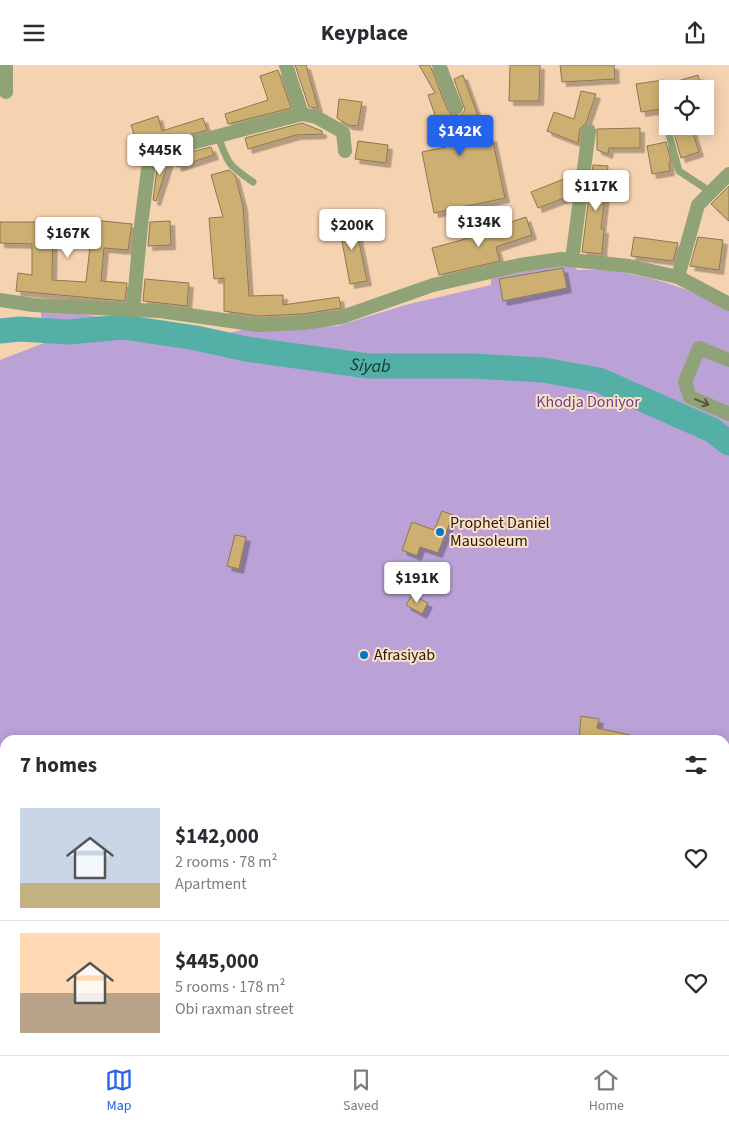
<!DOCTYPE html>
<meta charset="utf-8">
<style>
:root{--surface:#fff;--page:#f7f7f7;--text:#2b2b33;--muted:#7c7c81;--line:#e1e1e2;--accent:#2563eb}
body{margin:0;font-family:"Source Sans 3",sans-serif;background:var(--page);color:var(--text);height:100vh;display:flex;flex-direction:column;font-size:19px;white-space:nowrap}
*{box-sizing:border-box;margin:0}
p{font-size:16px;color:var(--muted)}
.icon{flex:none;width:28px;height:28px;fill:none;stroke:currentColor;stroke-width:2;stroke-linecap:round;stroke-linejoin:round}
.map{position:relative;flex:1;overflow:hidden}
.drawer{position:absolute;left:0px;top:670px;width:730px;height:320px;display:flex;flex-direction:column;background:var(--surface);border-radius:15px 15px 0 0;box-shadow:0 2px 12px #0003}
.drawer>*{flex:none}
.buttons{position:absolute;left:659px;top:15px;display:grid;gap:10px}
.buttons a{display:grid;place-items:center;width:55px;height:55px;border-radius:0px;background:var(--surface);box-shadow:0 2px 12px #0003;font-size:25px}
.price{position:absolute;translate:-50% -42px;padding:0 11px;border-radius:5px;background:#fff;color:#222;font-size:16px;line-height:32px;filter:drop-shadow(0 1px 2px #0008)}
.price::after{content:'';position:absolute;left:50%;top:30px;width:15px;height:11px;margin-left:-8px;background:inherit;clip-path:polygon(0 0,100% 0,50% 100%)}
.price.active{background:var(--accent);color:#fff}
ul{padding:0;list-style:none}
li{display:flex;align-items:center;gap:15px;height:125px;padding:0 20px}
li+li{border-top:1px solid var(--line)}
li span{display:grid;place-items:center;flex:none;width:140px;height:100px;border-radius:0px;color:#555}
li>.icon{margin-inline-start:auto}
span .icon{width:60px;height:60px;fill:#fffc;stroke-width:1}
li b{font-size:21px}
h2{display:flex;justify-content:space-between;align-items:center;height:60px;padding:0 20px;font-size:21px}
header{display:flex;justify-content:space-between;align-items:center;height:65px;padding:0 20px;background:var(--surface);font-size:22px;font-weight:700}
.tab-bar{display:flex;justify-content:space-around;align-items:center;height:70px;border-top:1px solid var(--line);background:var(--surface);font-size:14px;color:var(--muted)}
.tab-bar a{display:grid;justify-items:center;gap:2px}
.tab-bar .active{color:var(--accent)}
.map>svg:first-child{display:block}
.green{fill:#baa2d6;fill-rule:evenodd}
.lines{fill:none;stroke-linecap:round;stroke-linejoin:round}
.river{stroke:#54b0a6;stroke-width:25}
.building{fill:#cdb071;stroke:#897850;filter:url(#shadow)}
.lane{stroke:#90a376;stroke-width:7}
.street{stroke:#90a376;stroke-width:14}
.oneway{stroke:#55573c}
.poi-dot{fill:#0077c1;stroke:#fde1c5;stroke-width:2}
.labels{text-anchor:middle;dominant-baseline:central;stroke-width:4;stroke-linejoin:round;paint-order:stroke}
.park-label{font-size:16px;fill:#68438b;stroke:#fde1c5}
.poi-label{font-size:16px;fill:#25190c;stroke:#fde1c5;text-anchor:start}
.water-label{font-size:18px;font-style:italic;fill:#0e3a35;stroke:#fde1c5}
</style>
<header><svg class="icon" aria-label="menu" viewBox="0 0 24 24"><path d="M4 6h16M4 12h16M4 18h16"/></svg>Keyplace<svg class="icon" aria-label="share" viewBox="0 0 24 24"><path d="M12 15V3M7 8l5-5 5 5M5 13v7h14v-7"/></svg></header>
<div class="map">
<svg width="729" height="990" viewBox="0 0 729 990">
<defs>
<filter id="shadow"><feDropShadow dx="4.5" dy="4.5" stdDeviation="0" flood-color="#0004"/></filter>
</defs>
<rect width="100%" height="100%" fill="#f5d2b0"/>
<path class="green" d="M 567,197 L 574,197 L 577,205 C 630,202 681,221 729,242 L 729,990 L 0,990 L 0,295 L 44,278 L 40,241 L 209,272 L 242,265 L 337,261 L 409,239 L 491,220 L 491,213 ZM 5,675 L 725,675 L 725,985 L 5,985 Z"/>
<g class="lines">
<path class="river" id="s1" d="M 0,266 L 20,264 L 68,267 L 123,262 L 196,273 L 246,284 L 368,301 L 473,301 L 543,305 L 599,315 L 712,365 L 729,378"/>
</g>
<g class="building">
<path d="M 295,0 L 306,0 L 318,43 L 309,42 Z"/>
<path d="M 419,0 L 430,0 L 448,46 L 454,52 L 460,51 L 465,45 L 454,14 L 463,10 L 478,51 L 457,59 L 464,78 L 492,72 L 505,133 L 434,148 L 422,87 L 446,82 L 428,30 L 435,28 Z"/>
<path d="M 510,0 L 540,0 L 539,36 L 509,36 Z"/>
<path d="M 560,0 L 614,0 L 615,14 L 562,17 Z"/>
<path d="M 278,5 L 291,43 L 228,59 L 225,49 L 268,35 L 260,11 Z"/>
<path d="M 698,10 L 702,24 L 665,24 L 668,43 L 641,47 L 636,19 L 663,15 L 664,20 Z"/>
<path d="M 581,26 L 596,29 L 586,58 L 580,64 L 578,78 L 547,66 L 554,47 L 574,54 Z"/>
<path d="M 339,34 L 362,37 L 358,61 L 348,60 L 337,53 Z"/>
<path d="M 158,51 L 162,66 L 203,53 L 207,65 L 148,81 L 140,88 L 131,60 Z"/>
<path d="M 302,58 L 322,66 L 322,69 L 296,70 L 248,84 L 245,73 Z"/>
<path d="M 672,61 L 691,61 L 699,87 L 681,93 Z"/>
<path d="M 640,63 L 640,83 L 609,83 L 608,89 L 597,85 L 597,64 Z"/>
<path d="M 358,76 L 388,80 L 386,98 L 355,94 Z"/>
<path d="M 666,77 L 671,96 L 669,97 L 670,106 L 652,109 L 647,81 Z"/>
<path d="M 211,82 L 214,90 L 177,102 L 175,91 Z"/>
<path d="M 170,93 L 156,136 L 153,135 L 158,96 Z"/>
<path d="M 593,100 L 608,101 L 601,164 L 604,164 L 602,189 L 582,187 Z"/>
<path d="M 229,105 L 235,110 L 243,141 L 249,231 L 283,230 L 283,240 L 339,232 L 341,243 L 303,249 L 259,251 L 224,246 L 224,213 L 214,214 L 209,153 L 223,152 L 211,110 Z"/>
<path d="M 569,112 L 573,121 L 572,130 L 538,143 L 531,127 Z"/>
<path d="M 729,121 L 729,156 L 711,139 Z"/>
<path d="M 354,152 L 367,216 L 350,219 L 338,155 Z"/>
<path d="M 526,152 L 532,170 L 496,182 L 500,196 L 439,210 L 432,183 L 495,166 L 493,163 Z"/>
<path d="M 93,155 L 132,159 L 128,185 L 104,183 L 101,216 L 127,218 L 125,236 L 16,226 L 18,208 L 32,210 L 32,179 L 0,178 L 0,157 L 53,157 L 52,215 L 86,217 Z"/>
<path d="M 170,156 L 171,180 L 148,181 L 150,157 Z"/>
<path d="M 634,172 L 678,178 L 673,196 L 631,191 Z"/>
<path d="M 698,172 L 723,175 L 719,205 L 690,201 Z"/>
<path d="M 563,203 L 567,223 L 503,236 L 499,214 Z"/>
<path d="M 145,214 L 189,218 L 187,241 L 143,236 Z"/>
<path d="M 442,446 L 453,450 L 438,488 L 420,482 L 417,491 L 402,485 L 412,457 L 434,465 Z"/>
<path d="M 235,470 L 246,472 L 239,504 L 227,501 Z"/>
<path d="M 412,530 L 428,538 L 422,549 L 406,540 Z"/>
<path d="M 581,651 L 599,654 L 597,663 L 630,670 L 630,675 L 579,675 Z"/>
</g>
<g class="lines">
<g class="lane">
<path d="M 665,55 L 679,106 L 711,127"/>
<path d="M 218,71 C 228,99 228,100 253,117"/>
</g>
<g class="street">
<path d="M 439,0 L 456,43"/>
<path d="M 6,27 L 6,0"/>
<path d="M 302,49 L 316,52 L 343,67 L 345,86"/>
<path d="M 572,195 L 589,66"/>
<path d="M 678,212 L 698,140 L 729,109"/>
<path d="M 0,235 L 33,240 L 160,246 L 259,260 L 304,258 L 342,252 L 433,220 L 520,200 L 561,194 L 629,201 L 678,212 L 729,239"/>
<path d="M 133,246 L 141,160 L 150,89 L 302,49 L 286,0"/>
<path d="M 729,295 L 699,283 L 685,317 L 690,332 L 729,349"/>
</g>
</g>
<defs><path id="oneway-shaft" d="M-6 0H5M1.5-3L5.5 0L1.5 3" fill="none" stroke-width="1.6" stroke-linecap="round" stroke-linejoin="round" transform="scale(1.25)"/></defs>
<use class="oneway" href="#oneway-shaft" transform="translate(702 337) rotate(23)"/>
<g class="poi-dot">
<circle cx="440" cy="467" r="5"/>
<circle cx="364" cy="590" r="5"/>
</g>
<g class="labels">
<g class="park-label">
<text x="588" y="337">Khodja Doniyor</text>
</g>
<g class="poi-label">
<text x="450" y="458">Prophet Daniel<tspan x="450" dy="18">Mausoleum</tspan></text>
<text x="374" y="590">Afrasiyab</text>
</g>
<g class="water-label">
<text stroke="none"><textPath href="#s1" startOffset="374">Siyab</textPath></text>
</g>
</g>
</svg>
<div class="buttons">
<a><svg class="icon" aria-label="locate" viewBox="0 0 24 24"><circle cx="12" cy="12" r="6"/><path d="M12 2v4M12 18v4M2 12h4M18 12h4"/></svg></a>
</div>
<b class="price active" style="left:460px;top:92px">$142K</b>
<b class="price" style="left:160px;top:111px">$445K</b>
<b class="price" style="left:596px;top:147px">$117K</b>
<b class="price" style="left:479px;top:183px">$134K</b>
<b class="price" style="left:352px;top:186px">$200K</b>
<b class="price" style="left:68px;top:194px">$167K</b>
<b class="price" style="left:417px;top:539px">$191K</b>
<section class="drawer">
<h2>7 homes<svg class="icon" aria-label="filters" viewBox="0 0 24 24"><path d="M4 7h16M4 17h16"/><circle cx="9" cy="7" r="2"/><circle cx="15" cy="17" r="2"/></svg></h2>
<ul>
<li><span style="background:linear-gradient(#c9d6e8 75%,#c2b280 0)"><svg class="icon" aria-label="home" viewBox="0 0 24 24"><path d="M3 11l9-7 9 7M6 9v11h12V9"/></svg></span><div><b>$142,000</b><p>2 rooms · 78 m²</p><p>Apartment</p></div><svg class="icon" aria-label="heart" viewBox="0 0 24 24"><path d="M12 20l-8-8c-3-5 5-10 8-4 3-6 11-1 8 4z"/></svg></li>
<li><span style="background:linear-gradient(#ffd9b3 60%,#b9a48a 0)"><svg class="icon" aria-label="home" viewBox="0 0 24 24"><path d="M3 11l9-7 9 7M6 9v11h12V9"/></svg></span><div><b>$445,000</b><p>5 rooms · 178 m²</p><p>Obi raxman street</p></div><svg class="icon" aria-label="heart" viewBox="0 0 24 24"><path d="M12 20l-8-8c-3-5 5-10 8-4 3-6 11-1 8 4z"/></svg></li>
</ul>
</section>
</div>
<nav class="tab-bar">
<a class="active"><svg class="icon" aria-label="map" viewBox="0 0 24 24"><path d="M3 6l6-2 6 2 6-2v14l-6 2-6-2-6 2zM9 4v14M15 6v14"/></svg>Map</a>
<a><svg class="icon" aria-label="saved" viewBox="0 0 24 24"><path d="M7 4h10v16l-5-4-5 4z"/></svg>Saved</a>
<a><svg class="icon" aria-label="home" viewBox="0 0 24 24"><path d="M3 11l9-7 9 7M6 9v11h12V9"/></svg>Home</a>
</nav>
